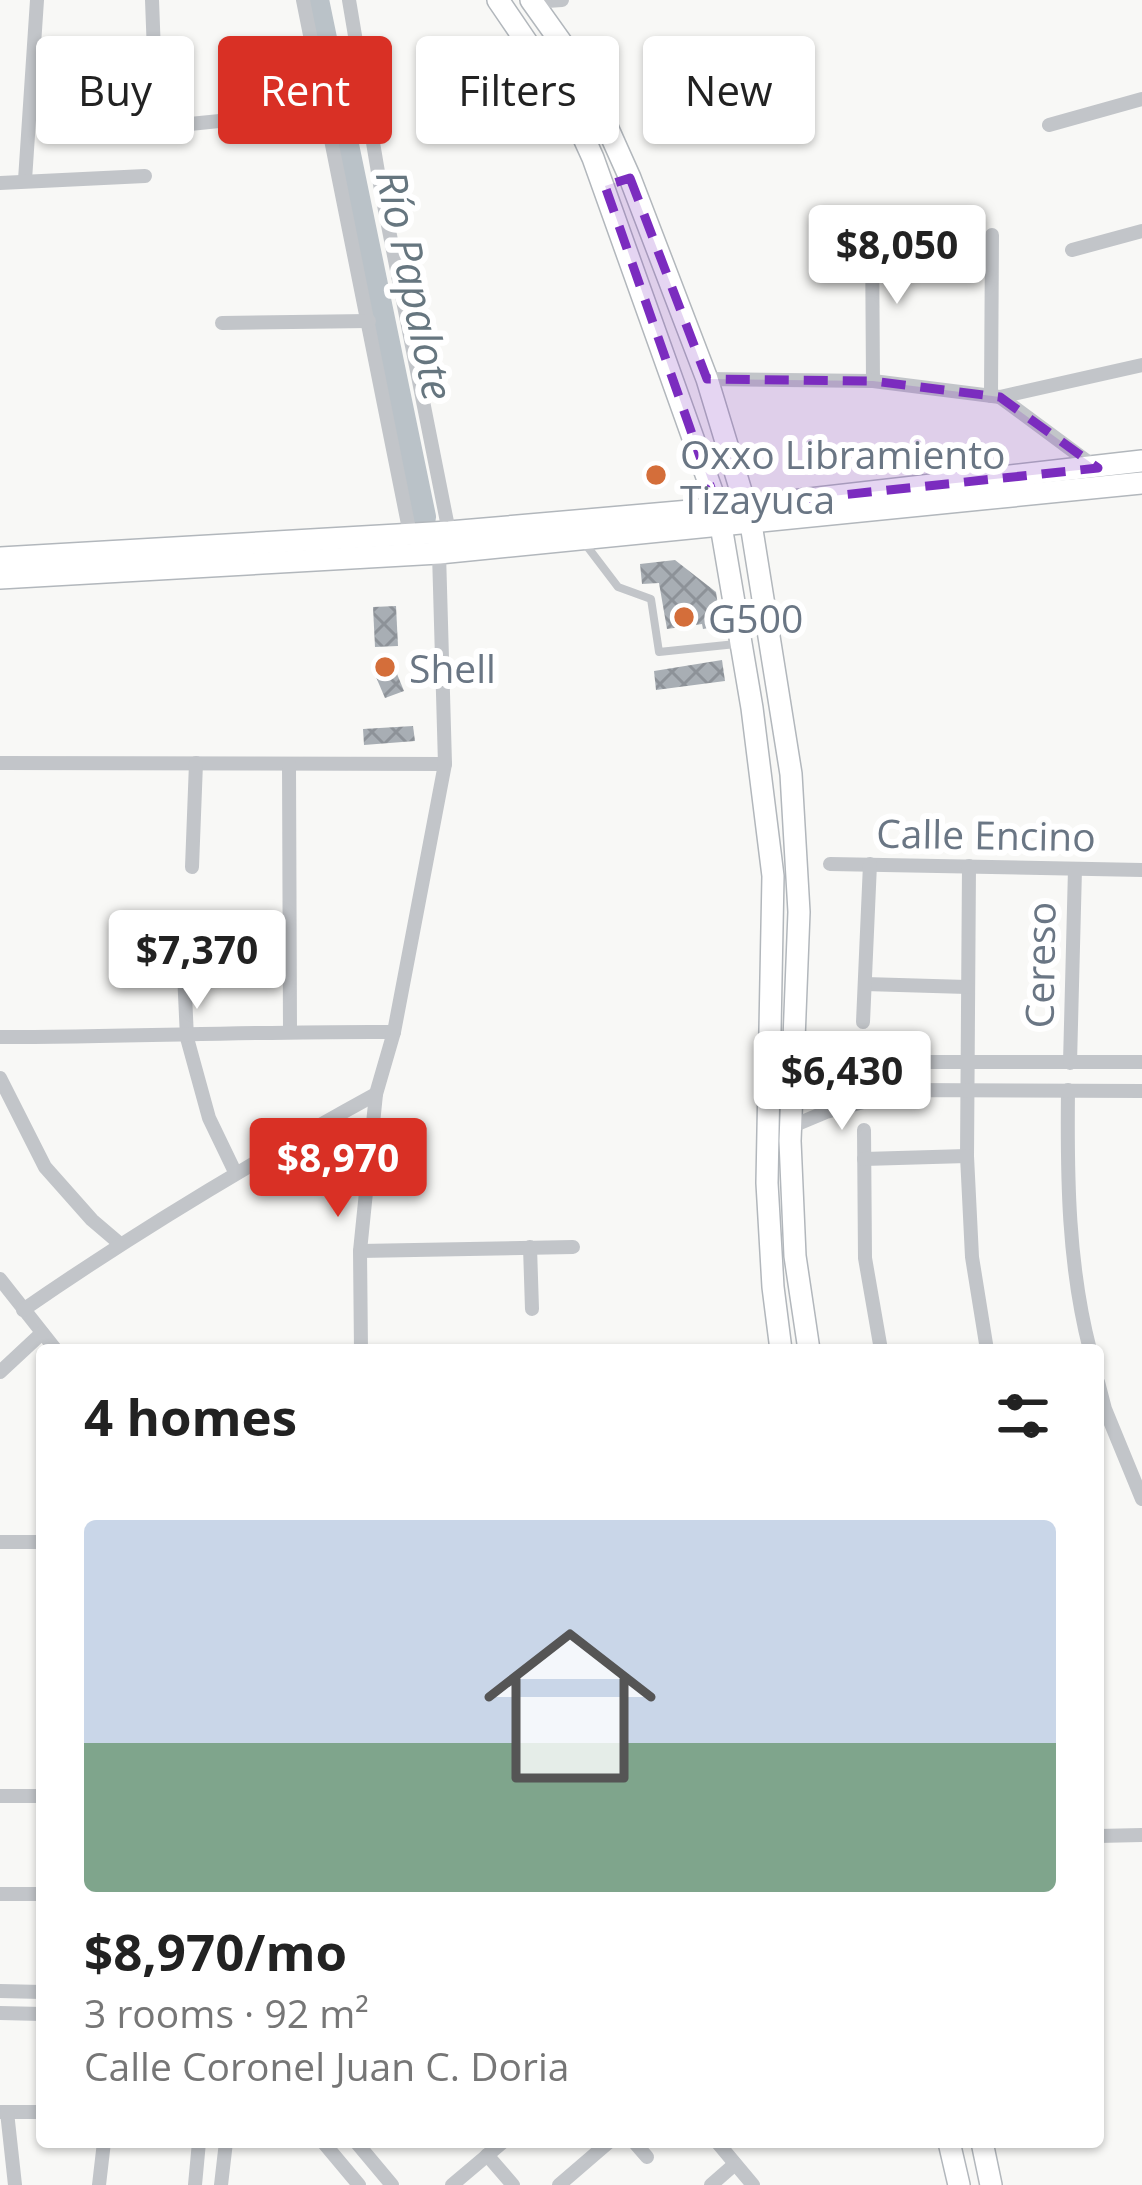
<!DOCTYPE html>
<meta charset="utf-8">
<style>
:root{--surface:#fff;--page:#f6f6f6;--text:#222;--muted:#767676;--accent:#d93025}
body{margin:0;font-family:"Open Sans",sans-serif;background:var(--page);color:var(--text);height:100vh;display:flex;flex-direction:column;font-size:45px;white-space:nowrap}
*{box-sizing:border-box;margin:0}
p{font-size:39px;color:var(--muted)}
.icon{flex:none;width:66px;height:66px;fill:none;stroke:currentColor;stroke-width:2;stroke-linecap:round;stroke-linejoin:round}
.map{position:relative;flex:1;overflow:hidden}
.details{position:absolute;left:36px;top:1344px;width:1068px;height:804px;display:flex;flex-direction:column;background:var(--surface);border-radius:12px;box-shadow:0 3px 9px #0004}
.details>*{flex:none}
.banner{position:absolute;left:36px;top:36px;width:1071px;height:108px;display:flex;gap:24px}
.price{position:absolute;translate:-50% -102px;padding:0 27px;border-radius:12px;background:#fff;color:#222;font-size:39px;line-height:78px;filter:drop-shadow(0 3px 6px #0008)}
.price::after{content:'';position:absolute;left:50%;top:72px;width:36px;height:27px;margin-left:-18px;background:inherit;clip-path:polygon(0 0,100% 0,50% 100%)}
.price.selected{background:var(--accent);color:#fff}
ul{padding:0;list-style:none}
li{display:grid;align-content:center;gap:24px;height:636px;padding:0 48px}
li span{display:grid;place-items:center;height:372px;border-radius:12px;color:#555}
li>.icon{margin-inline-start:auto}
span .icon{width:216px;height:216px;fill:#fffc;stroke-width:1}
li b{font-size:51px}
h2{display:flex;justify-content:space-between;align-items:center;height:144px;padding:0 48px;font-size:51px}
.pill{padding:0 42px;border-radius:12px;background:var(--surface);box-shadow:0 3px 9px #0004;font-size:42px;line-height:108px}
.pill.selected{background:var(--accent);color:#fff}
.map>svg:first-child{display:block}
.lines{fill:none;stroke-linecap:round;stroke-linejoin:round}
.river{stroke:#bac2c8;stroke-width:30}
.building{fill:url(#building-cross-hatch)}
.secondary-casing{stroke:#b2b7bc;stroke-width:24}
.service{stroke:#c2c5c9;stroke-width:8}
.minor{stroke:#c2c5c9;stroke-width:14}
.secondary{stroke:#fff;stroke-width:21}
.marked{fill:#7b2cbf;fill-opacity:0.2;stroke:#7b2cbf;stroke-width:9;stroke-dasharray:24 15;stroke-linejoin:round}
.poi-dot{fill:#d46e3a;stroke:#fff;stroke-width:4.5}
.labels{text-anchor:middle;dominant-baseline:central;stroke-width:12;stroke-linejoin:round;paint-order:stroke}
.poi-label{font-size:39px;fill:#6a7684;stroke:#fff;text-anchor:start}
.street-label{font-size:39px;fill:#6a7684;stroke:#fff}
.water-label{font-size:42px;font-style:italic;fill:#66767f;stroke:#fff}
</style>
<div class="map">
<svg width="1142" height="2185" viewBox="0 0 1142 2185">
<defs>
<pattern id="building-cross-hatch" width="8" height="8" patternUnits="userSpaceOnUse" patternTransform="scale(3)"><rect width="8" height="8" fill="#a8aeb4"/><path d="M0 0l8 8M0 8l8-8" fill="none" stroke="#8d9298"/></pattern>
</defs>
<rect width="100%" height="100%" fill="#f8f8f6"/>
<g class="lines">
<path class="river" d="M 314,0 L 421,517"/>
</g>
<g class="building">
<path d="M 675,560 L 716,592 L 721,626 L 703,629 L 702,624 L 667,629 L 659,583 L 642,584 L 640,564 Z"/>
<path d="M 396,606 L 398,646 L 375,647 L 373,607 Z"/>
<path d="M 722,660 L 725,681 L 656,690 L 654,671 Z"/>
<path d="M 395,669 L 404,691 L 385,698 L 376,677 Z"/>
<path d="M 413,726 L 415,741 L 364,745 L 363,729 Z"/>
</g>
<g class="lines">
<g class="secondary-casing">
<g id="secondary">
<path d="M 498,0 L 568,103 L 593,158 L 718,508 L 752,708 L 773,876 L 767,1183 L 773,1287 L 781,1350"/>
<path d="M 531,0 L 583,73 L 630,178 L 707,379 L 751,524 L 791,774 L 799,912 L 790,1141 L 795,1256 L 809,1350"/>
<path d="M 0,558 L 449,532 L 747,506 L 1142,461"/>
<path d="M 0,578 L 439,553 L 1142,483"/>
<path d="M 949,2142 L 959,2185"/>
<path d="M 982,2142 L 991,2185"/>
</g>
</g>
<path class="service" d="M 583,541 L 618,587 L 651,599 L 659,652 L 736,644"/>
<g class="minor">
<path d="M 152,0 L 154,53"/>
<path d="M 303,0 L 410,534"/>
<path d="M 349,0 L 381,190 L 449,532"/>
<path d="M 532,2 L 562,0"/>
<path d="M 190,124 L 326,110"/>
<path d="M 1049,125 L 1142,99"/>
<path d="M 25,180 L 37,0"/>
<path d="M 0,183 L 145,176"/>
<path d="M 872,233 L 873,381"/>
<path d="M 1072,250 L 1142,231"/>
<path d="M 222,323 L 369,321"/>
<path d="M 707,379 L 873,381 L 1000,397 L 1142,365"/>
<path d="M 991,396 L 992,235"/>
<path d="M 1000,397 L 1092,465"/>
<path d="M 0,763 L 445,764"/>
<path d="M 289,764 L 290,1031"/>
<path d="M 830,864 L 1142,870"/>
<path d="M 969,866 L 967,1156 L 972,1257 L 987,1350"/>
<path d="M 192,867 L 196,763"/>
<path d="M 182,929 L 187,1038 L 209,1118 L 235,1172"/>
<path d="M 865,984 L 967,987"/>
<path d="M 863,1022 L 870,864"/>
<path d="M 792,1036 L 863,1062 L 1142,1062"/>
<path d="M 0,1037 C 131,1037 262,1031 394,1032"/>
<path d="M 863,1062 L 863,1101"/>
<path d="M 1070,1063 L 1075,869"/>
<path d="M 0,1078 L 45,1167 L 92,1220 L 119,1243"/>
<path d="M 1068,1090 C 1067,1178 1068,1265 1090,1350"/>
<path d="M 790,1127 L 826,1112 L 908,1090 L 1142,1091"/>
<path d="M 864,1130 L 865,1258 L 881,1350"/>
<path d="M 864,1159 L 967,1156"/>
<path d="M 530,1247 L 532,1309"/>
<path d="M 360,1251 L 573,1247"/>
<path d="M 0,1279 L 56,1350"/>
<path d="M 23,1310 C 137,1231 254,1161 376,1094"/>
<path d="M 361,1350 L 360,1251 L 376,1094 L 394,1032 L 445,764 L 439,553"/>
<path d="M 0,1372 L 42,1333"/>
<path d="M 1098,1382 L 1105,1409 L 1142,1499"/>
<path d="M 0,1542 L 42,1542"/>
<path d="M 0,1796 L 42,1796"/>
<path d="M 1098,1836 L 1142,1835"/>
<path d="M 0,1894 L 42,1894"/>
<path d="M 0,1991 L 42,1992"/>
<path d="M 0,2013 L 42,2014"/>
<path d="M 0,2112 L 42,2112"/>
<path d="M 7,2112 L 15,2185"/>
<path d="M 323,2142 L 359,2185"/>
<path d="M 356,2142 L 392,2185"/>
<path d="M 634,2142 L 647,2157"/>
<path d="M 717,2142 L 753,2185"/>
<path d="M 487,2155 L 513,2185"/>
<path d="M 99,2185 L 104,2142"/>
<path d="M 195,2185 L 199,2142"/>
<path d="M 221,2185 L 226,2142"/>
<path d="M 452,2185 L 503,2142"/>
<path d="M 559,2185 L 609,2142"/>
<path d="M 711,2185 L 735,2164"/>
</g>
<use href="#secondary" class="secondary"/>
</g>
<path class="marked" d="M 630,178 L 707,379 L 873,381 L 1000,397 L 1098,468 L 718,508 L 605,186 Z"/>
<g class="poi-dot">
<circle cx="656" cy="475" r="12"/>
<circle cx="684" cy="617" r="12"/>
<circle cx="385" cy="667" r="12"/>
</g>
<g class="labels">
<g class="poi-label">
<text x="680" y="453">Oxxo Libramiento<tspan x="680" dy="45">Tizayuca</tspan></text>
<text x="708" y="617">G500</text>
<text x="409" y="667">Shell</text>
</g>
<g class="street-label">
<text transform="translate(986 834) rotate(1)">Calle Encino</text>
<text transform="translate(1039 965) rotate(-89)">Cereso</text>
</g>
<g class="water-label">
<text transform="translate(416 285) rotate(78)">Río Papalote</text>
</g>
</g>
</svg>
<b class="price" style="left:897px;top:307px">$8,050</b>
<b class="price" style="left:197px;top:1012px">$7,370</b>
<b class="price" style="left:842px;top:1133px">$6,430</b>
<b class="price selected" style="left:338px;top:1220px">$8,970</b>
<div class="banner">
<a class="pill">Buy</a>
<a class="pill selected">Rent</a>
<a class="pill">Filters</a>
<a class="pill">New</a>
</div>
<section class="details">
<h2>4 homes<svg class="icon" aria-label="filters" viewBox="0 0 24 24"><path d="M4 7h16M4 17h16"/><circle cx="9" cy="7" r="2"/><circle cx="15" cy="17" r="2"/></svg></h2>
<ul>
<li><span style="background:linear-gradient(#c9d6e8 60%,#7fa58c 0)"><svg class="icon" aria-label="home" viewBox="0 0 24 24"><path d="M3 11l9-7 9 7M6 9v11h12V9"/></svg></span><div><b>$8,970/mo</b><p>3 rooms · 92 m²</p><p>Calle Coronel Juan C. Doria</p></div></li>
</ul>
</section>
</div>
